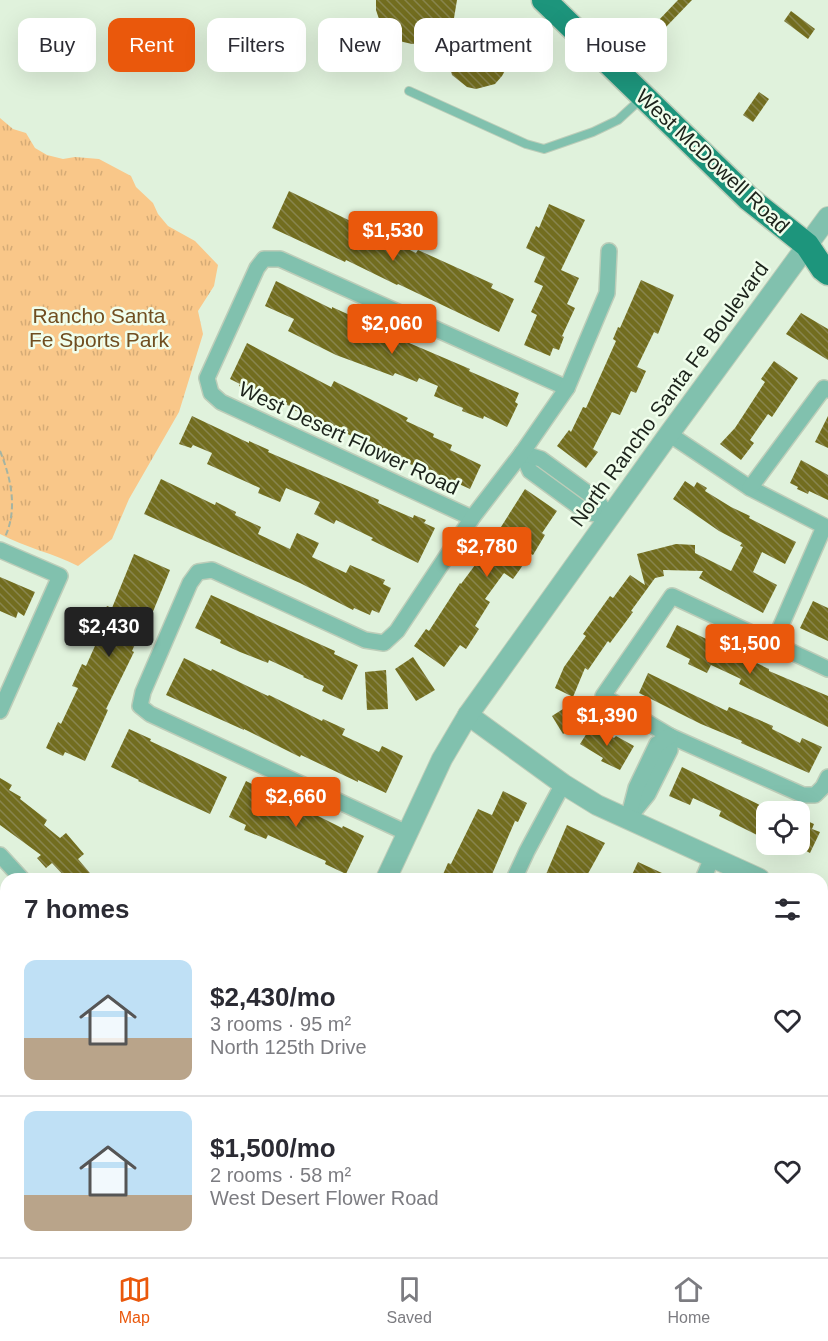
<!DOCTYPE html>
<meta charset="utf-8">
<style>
:root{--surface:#fff;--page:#f2f2f3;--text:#2b2b33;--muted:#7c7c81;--line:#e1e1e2;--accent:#ea580c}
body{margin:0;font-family:Arial,sans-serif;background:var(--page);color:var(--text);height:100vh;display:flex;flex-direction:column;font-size:22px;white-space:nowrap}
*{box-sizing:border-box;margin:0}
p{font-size:20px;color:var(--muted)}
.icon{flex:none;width:33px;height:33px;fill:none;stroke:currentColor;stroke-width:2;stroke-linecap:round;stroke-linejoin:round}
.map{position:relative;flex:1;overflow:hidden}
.panel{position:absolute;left:0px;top:873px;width:828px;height:384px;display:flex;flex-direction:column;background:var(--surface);border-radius:18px 18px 0 0;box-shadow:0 6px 24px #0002}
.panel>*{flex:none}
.guide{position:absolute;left:18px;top:18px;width:792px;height:54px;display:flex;gap:12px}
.tools{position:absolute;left:756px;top:801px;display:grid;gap:12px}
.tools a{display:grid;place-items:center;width:54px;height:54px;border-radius:12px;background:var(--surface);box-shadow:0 6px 24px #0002;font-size:30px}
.price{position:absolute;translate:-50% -51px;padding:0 14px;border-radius:6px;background:var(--accent);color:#fff;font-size:20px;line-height:39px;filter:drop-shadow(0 2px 3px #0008)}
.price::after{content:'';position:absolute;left:50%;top:36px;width:18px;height:14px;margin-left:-9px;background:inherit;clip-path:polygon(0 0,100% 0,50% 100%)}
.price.selected{background:#222;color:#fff}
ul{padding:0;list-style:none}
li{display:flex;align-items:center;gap:18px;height:150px;padding:0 24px}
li+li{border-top:2px solid var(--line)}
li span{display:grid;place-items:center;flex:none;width:168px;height:120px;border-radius:12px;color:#555}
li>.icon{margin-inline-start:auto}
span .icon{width:72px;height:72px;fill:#fffc;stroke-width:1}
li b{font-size:26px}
h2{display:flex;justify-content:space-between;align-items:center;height:72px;padding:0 24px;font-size:26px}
.tag{padding:0 21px;border-radius:12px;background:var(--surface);box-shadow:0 6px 24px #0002;font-size:21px;line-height:54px}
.tag.selected{background:var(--accent);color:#fff}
.menu{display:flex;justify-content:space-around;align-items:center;height:84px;border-top:2px solid var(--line);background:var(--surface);font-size:16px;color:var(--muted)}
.menu a{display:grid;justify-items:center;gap:3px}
.menu .selected{color:var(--accent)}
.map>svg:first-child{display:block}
.park{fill:url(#park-tufts)}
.building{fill:url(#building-back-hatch)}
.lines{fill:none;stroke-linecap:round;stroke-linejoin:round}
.service-casing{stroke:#bdcdb9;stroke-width:10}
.minor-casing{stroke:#bdcdb9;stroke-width:18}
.tertiary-casing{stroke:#bdcdb9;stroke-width:22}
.primary-casing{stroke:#bdcdb9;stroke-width:27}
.path{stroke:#a5b4a2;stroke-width:2;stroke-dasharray:6 3;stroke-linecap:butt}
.service{stroke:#81c1ae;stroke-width:8}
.minor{stroke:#81c1ae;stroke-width:15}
.tertiary{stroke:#81c1ae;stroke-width:20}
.primary{stroke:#1d957c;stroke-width:24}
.labels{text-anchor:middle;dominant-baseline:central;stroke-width:5;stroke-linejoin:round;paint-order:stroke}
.street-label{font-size:21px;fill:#1c231b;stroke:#f0feec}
.park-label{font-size:21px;fill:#704e20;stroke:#f0feec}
</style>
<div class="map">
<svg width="828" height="1257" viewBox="0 0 828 1257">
<defs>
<pattern id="park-tufts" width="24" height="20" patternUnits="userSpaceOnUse" patternTransform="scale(1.5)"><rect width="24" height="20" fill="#f9c789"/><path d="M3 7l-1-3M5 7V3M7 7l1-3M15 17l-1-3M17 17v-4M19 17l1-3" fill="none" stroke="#d5ab76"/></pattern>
<pattern id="building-back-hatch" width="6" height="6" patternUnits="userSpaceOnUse" patternTransform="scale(1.5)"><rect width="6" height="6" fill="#726d1f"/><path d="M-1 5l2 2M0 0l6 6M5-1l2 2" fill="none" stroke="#88854e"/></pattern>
</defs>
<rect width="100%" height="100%" fill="#e0f2dc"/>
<path class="park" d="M 0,118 L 13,129 L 26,133 L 35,148 L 47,155 L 63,159 L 75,157 L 99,159 L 131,176 L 136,187 L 153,203 L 158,214 L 168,226 L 195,241 L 218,265 L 214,286 L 198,311 L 203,334 L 179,412 L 129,499 L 112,539 L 78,566 C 53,553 26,548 0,534 Z"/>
<g class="building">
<path d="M 376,0 L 457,0 L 454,18 L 444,35 L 425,43 L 412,44 L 399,41 L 388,33 L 380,22 L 376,10 Z"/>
<path d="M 678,0 L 692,0 L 664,29 L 657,22 Z"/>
<path d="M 791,11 L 815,29 L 808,39 L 784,21 Z"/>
<path d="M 482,28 L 492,32 L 500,38 L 506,47 L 508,57 L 507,67 L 502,76 L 495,84 L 476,89 L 467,87 L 452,75 L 447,57 L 452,37 L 472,29 Z"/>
<path d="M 759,92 L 769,99 L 753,122 L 743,115 Z"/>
<path d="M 289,191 L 416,253 L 418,250 L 493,284 L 491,288 L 514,299 L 499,332 L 398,284 L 397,285 L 346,260 L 345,262 L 272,228 Z"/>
<path d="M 549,204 L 585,220 L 561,270 L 579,278 L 567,304 L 575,308 L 562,336 L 564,337 L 559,350 L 553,348 L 550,356 L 524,345 L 537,315 L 531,312 L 543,286 L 534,282 L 545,257 L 526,248 L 536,226 L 539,228 Z"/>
<path d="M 641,280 L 674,295 L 658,334 L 654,332 L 637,367 L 646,371 L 636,393 L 631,391 L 620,415 L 612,412 L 593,449 L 598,452 L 586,468 L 557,446 L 569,430 L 571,432 L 583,407 L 586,408 L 616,341 L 613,339 L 618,327 L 620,328 Z"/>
<path d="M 276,281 L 332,309 L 332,307 L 354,317 L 353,319 L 470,369 L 469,371 L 519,393 L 515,402 L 518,404 L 507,427 L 484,416 L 483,419 L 462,411 L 463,408 L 434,396 L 438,386 L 419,378 L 417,382 L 395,373 L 393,376 L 336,355 L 288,331 L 294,319 L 265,306 Z"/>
<path d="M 801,313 L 828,329 L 828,360 L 786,334 Z"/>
<path d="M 247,343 L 331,387 L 334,381 L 408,418 L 406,421 L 434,434 L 433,437 L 452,445 L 450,450 L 481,465 L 470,489 L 419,466 L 418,468 L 310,416 L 291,409 L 292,407 L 239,386 L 240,384 L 230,379 Z"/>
<path d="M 774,361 L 798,378 L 772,417 L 768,414 L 750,440 L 754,443 L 741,460 L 720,444 L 735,428 L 765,382 L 761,379 Z"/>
<path d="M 192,416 L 249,443 L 249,441 L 269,450 L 268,452 L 361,492 L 379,500 L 378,503 L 413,518 L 414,515 L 426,520 L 424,523 L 435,528 L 418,563 L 371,540 L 373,538 L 336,520 L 334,524 L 314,514 L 320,502 L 286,488 L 280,502 L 258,493 L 260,488 L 207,464 L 212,453 L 193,445 L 191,448 L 179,444 Z"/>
<path d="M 828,416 L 828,448 L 815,442 Z"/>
<path d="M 801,460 L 828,475 L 828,500 L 809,491 L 808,494 L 797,489 L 798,487 L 790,483 Z"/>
<path d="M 161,479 L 215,505 L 216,502 L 236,512 L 235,515 L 261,527 L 258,534 L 290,549 L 297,533 L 319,543 L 312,557 L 346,573 L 350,565 L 385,580 L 383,584 L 391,588 L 379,613 L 372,610 L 370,615 L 354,608 L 353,610 L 300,583 L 144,514 Z"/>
<path d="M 685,481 L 694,487 L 697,482 L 707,488 L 705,491 L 731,507 L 750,516 L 749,518 L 796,542 L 785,564 L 762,552 L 753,572 L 777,585 L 763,613 L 699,578 L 703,571 L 663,570 L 664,576 L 655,578 L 631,611 L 633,612 L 622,627 L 610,643 L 608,641 L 588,670 L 585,668 L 573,697 L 555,688 L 564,667 L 586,636 L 583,634 L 610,596 L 613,598 L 630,575 L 645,585 L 637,554 L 676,544 L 695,545 L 695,553 L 731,571 L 743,547 L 740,546 L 742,543 L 719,531 L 673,499 Z"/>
<path d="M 525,489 L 557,511 L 542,533 L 545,535 L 533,555 L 531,554 L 513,579 L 504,573 L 485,599 L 490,602 L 475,626 L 479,629 L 466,649 L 460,645 L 444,667 L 414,646 L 426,629 L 429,631 L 460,583 L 461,584 L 481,557 L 480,556 L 492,537 L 494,538 Z"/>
<path d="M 134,554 L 170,570 L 152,614 L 149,613 L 132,651 L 134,652 L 106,709 L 108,710 L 85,761 L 65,752 L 63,756 L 46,748 L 58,722 L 61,724 L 78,688 L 72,686 L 82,664 L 86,666 L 103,628 L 98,626 L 107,606 L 112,608 Z"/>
<path d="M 0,577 L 35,592 L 24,616 L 18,612 L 16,618 L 0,611 Z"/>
<path d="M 211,595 L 335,651 L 334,654 L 358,665 L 342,700 L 322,691 L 324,686 L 303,677 L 304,676 L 269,660 L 268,663 L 240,652 L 220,643 L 221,640 L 195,628 Z"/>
<path d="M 813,601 L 828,608 L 828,641 L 800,628 Z"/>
<path d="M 677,625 L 769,669 L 769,671 L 828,696 L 828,727 L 739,684 L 741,679 L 711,665 L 707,673 L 688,664 L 690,659 L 666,647 Z"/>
<path d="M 413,657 L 435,690 L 416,701 L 395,669 Z"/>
<path d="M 184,658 L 211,671 L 212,669 L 268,696 L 269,695 L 322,721 L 323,719 L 345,729 L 342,735 L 379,752 L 382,746 L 403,756 L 386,793 L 358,780 L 358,782 L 301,755 L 300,757 L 244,729 L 244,730 L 166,695 Z"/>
<path d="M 386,670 L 388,709 L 367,710 L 365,672 Z"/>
<path d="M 648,673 L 727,711 L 729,707 L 773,726 L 772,729 L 800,743 L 802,738 L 822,747 L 809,773 L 741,743 L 742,741 L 701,724 L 639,693 Z"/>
<path d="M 574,702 L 585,719 L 563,734 L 552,716 Z"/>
<path d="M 592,725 L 614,738 L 616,736 L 634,746 L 620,770 L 601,761 L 603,758 L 580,744 Z"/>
<path d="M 129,729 L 151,739 L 150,741 L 227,777 L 210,814 L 138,781 L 139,780 L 111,767 Z"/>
<path d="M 682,767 L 766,808 L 766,826 L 761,837 L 719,816 L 721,811 L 693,798 L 690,805 L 669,796 Z"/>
<path d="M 0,778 L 12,785 L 9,790 L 21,797 L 20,799 L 47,820 L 44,825 L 60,838 L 66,833 L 84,854 L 78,859 L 95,879 L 67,879 L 52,863 L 46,868 L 37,858 L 41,855 L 0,825 Z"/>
<path d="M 246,781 L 258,787 L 257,789 L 273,796 L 272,798 L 290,806 L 292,803 L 342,828 L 343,826 L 364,836 L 346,874 L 325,864 L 326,861 L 268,835 L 266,839 L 244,830 L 246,825 L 229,817 Z"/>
<path d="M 503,791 L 527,803 L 518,822 L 515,821 L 490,879 L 441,879 L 448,863 L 451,864 L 478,809 L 492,815 Z"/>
<path d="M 803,819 L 814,824 L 812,829 L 820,832 L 810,853 L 800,848 L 800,826 Z"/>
<path d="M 567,825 L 605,843 L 585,879 L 544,879 Z"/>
<path d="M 638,862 L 675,879 L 630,879 Z"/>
</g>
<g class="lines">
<g class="service-casing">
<path id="service" d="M 409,91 L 526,144 L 544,149 L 593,132 L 618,120 L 642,98"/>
</g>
<g class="minor-casing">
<g id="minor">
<path d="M 669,434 L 750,488 L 828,528"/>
<path d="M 522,453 L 530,471 L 582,509 L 586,512 L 609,517"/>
<path d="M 522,453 L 541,459 L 596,499 L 609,517"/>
<path d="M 750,488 L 824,388 L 828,390"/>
<path d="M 472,518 L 221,402 L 211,393 L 207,378 L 257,268 L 264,259 L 280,259 L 567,388"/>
<path d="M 0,550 L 60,576 L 0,711"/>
<path d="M 773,644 L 824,527"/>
<path d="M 828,669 L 672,596 L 603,696 L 670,736 L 803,795 L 815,795 L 823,787 L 828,777"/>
<path d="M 631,815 L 648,794 L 670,750 L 670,736"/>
<path d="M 628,819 L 636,788 L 657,744 L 670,736"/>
<path d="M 407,833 L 150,714 L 140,706 L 143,692 L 190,583 L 198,572 L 212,570 L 365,640 L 384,643 L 397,631 L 472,518 L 522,453 L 567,388 L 607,293 L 609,251"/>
<path d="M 0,855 L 22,879"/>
<path d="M 514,879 L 527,851 L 563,784"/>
<path d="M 703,879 L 712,858"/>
<path d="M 822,1019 L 822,1023"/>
<path d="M 822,1136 L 828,1139"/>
<path d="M 393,1251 L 399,1257"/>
<path d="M 200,1257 L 210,1251"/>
</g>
</g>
<g class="tertiary-casing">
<g id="tertiary">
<path d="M 468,715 L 563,784 L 597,805 L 760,879"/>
<path d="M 386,879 L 442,759 L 468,715 L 669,434 L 828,217"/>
<path d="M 822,906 L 828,909"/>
<path d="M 0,1223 L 6,1222"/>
</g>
</g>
<g class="primary-casing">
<path id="primary" d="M 544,0 L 748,198 L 807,245 L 823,269 L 828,273"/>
</g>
<path class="path" d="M 0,451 C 11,478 18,509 5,537"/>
<use href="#service" class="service"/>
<use href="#minor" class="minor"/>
<use href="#tertiary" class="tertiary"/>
<use href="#primary" class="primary"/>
</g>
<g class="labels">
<g class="street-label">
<text transform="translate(713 161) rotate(43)">West McDowell Road</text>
<text transform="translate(669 394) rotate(-54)">North Rancho Santa Fe Boulevard</text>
<text transform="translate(349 438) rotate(25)">West Desert Flower Road</text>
</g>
<g class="park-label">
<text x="99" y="315">Rancho Santa<tspan x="99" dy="24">Fe Sports Park</tspan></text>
</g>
</g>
</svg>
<div class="tools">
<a><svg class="icon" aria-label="locate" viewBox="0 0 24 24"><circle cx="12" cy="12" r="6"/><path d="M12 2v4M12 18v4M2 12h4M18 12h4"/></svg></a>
</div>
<b class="price" style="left:393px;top:262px">$1,530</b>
<b class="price" style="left:392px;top:355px">$2,060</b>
<b class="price" style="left:487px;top:578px">$2,780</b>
<b class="price selected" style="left:109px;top:658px">$2,430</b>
<b class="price" style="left:750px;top:675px">$1,500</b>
<b class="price" style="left:607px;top:747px">$1,390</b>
<b class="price" style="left:296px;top:828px">$2,660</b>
<div class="guide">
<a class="tag">Buy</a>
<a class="tag selected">Rent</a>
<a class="tag">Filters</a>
<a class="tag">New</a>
<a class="tag">Apartment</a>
<a class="tag">House</a>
</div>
<section class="panel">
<h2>7 homes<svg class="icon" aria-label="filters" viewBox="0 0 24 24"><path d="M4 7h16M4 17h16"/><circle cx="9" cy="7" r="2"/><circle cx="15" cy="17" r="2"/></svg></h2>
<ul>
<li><span style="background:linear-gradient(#bfe0f5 65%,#b9a48a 0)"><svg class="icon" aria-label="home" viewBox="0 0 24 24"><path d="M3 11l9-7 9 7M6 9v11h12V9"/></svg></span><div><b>$2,430/mo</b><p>3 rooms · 95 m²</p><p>North 125th Drive</p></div><svg class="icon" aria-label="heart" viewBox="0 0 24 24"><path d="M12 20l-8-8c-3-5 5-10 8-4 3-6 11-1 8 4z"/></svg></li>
<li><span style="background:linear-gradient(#bfe0f5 70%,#b9a48a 0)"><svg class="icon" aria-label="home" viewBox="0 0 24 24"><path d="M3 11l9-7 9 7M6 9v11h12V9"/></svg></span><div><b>$1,500/mo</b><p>2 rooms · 58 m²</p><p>West Desert Flower Road</p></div><svg class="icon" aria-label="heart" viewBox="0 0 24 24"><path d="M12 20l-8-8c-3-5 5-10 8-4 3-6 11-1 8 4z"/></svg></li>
</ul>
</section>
</div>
<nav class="menu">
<a class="selected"><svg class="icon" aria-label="map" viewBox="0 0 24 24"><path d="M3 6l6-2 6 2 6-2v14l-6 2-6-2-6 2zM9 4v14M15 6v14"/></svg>Map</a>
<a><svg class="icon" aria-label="saved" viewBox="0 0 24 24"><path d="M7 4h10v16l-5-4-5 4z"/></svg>Saved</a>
<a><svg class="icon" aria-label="home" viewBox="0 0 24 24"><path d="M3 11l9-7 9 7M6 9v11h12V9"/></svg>Home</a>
</nav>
